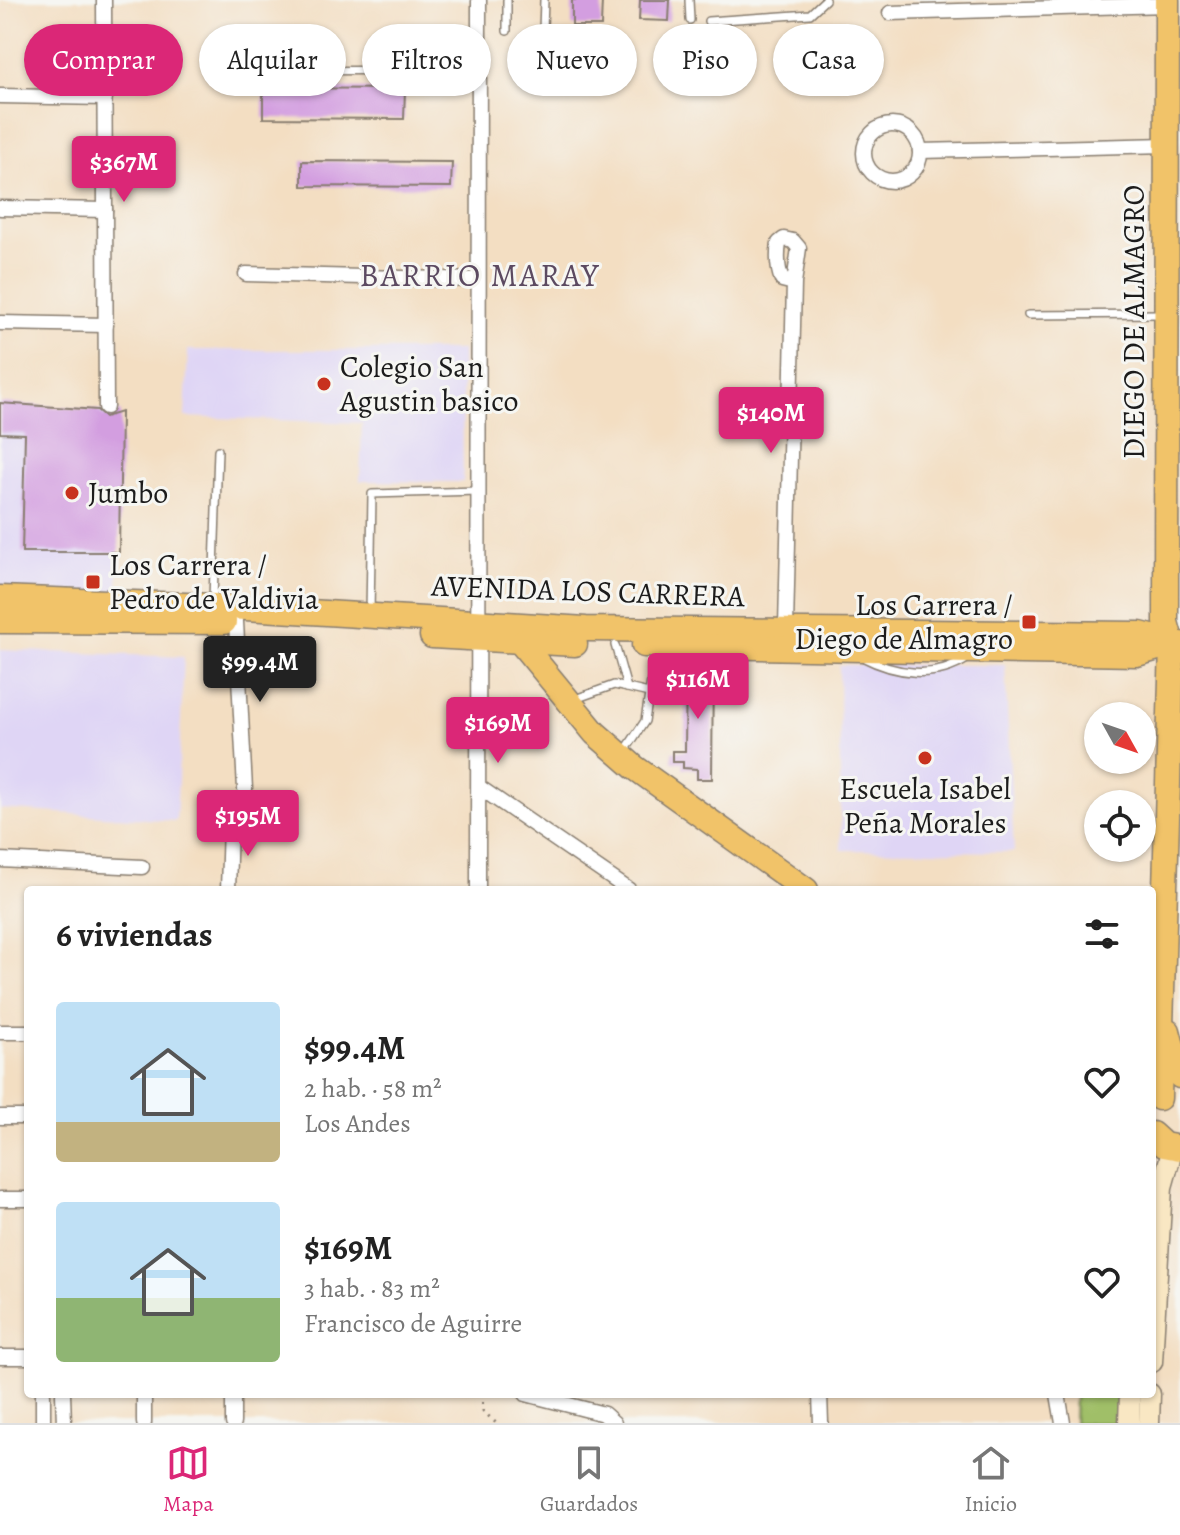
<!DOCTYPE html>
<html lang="es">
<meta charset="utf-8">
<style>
:root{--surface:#fff;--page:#f6f6f6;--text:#222;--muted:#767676;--line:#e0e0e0;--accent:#db2777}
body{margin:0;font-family:Alegreya,serif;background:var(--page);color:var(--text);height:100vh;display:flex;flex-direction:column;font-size:30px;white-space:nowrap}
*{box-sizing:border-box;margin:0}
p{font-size:26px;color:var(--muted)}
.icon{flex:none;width:44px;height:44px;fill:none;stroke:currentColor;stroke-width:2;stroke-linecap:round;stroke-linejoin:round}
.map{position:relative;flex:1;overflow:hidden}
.side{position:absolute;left:24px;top:886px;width:1132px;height:512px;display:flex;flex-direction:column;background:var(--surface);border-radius:8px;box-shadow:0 2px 6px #0004}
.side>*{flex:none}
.guide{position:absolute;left:24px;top:24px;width:1132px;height:72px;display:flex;gap:16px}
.needle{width:52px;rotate:130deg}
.buttons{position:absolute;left:1084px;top:702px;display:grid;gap:16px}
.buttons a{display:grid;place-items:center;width:72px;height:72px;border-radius:50%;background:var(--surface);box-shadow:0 2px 6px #0004;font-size:40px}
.price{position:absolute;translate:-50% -68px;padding:0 18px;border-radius:8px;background:var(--accent);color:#fff;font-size:26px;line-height:52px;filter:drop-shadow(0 2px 4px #0008)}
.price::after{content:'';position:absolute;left:50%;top:48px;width:24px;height:18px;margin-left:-12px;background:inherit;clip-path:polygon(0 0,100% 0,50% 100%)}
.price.active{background:#222;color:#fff}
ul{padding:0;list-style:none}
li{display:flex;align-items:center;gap:24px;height:200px;padding:0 32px}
li span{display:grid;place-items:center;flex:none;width:224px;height:160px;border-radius:8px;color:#555}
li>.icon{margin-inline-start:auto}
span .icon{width:96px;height:96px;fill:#fffc;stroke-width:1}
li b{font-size:34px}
h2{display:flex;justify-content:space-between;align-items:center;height:96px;padding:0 32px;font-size:34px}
.tag{padding:0 28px;border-radius:36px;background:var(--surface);box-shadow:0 2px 6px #0004;font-size:28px;line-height:72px}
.tag.active{background:var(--accent);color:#fff}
.menu{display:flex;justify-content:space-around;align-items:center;height:112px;border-top:2px solid var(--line);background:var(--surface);font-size:22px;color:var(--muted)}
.menu a{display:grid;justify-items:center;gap:4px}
.menu .active{color:var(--accent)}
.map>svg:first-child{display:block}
.built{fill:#dfd5f5}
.green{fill:#a0bf68;stroke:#5e6e42;stroke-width:2}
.building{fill:#d39ee0}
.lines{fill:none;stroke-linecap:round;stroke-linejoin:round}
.service-casing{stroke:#887d6f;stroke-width:10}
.minor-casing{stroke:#887d6f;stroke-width:17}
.secondary-casing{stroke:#887d6f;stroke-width:23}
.primary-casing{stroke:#887d6f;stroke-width:27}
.path{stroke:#887d6f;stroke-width:3;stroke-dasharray:2 6;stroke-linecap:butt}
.service{stroke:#fff;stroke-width:7}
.minor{stroke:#fff;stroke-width:14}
.secondary{stroke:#f9e7c3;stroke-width:20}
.primary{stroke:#f1c369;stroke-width:24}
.poi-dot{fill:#c8321e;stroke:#f6f6f2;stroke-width:3}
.labels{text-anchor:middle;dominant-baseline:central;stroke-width:6;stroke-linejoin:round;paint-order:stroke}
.street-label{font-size:30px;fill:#1c1c1c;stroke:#f6f6f2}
.poi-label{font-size:30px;fill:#1c1c1c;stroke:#f6f6f2;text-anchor:start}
.neighbourhood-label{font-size:32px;letter-spacing:2px;fill:#5c4a61;stroke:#f6f6f2}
</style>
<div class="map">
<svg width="1180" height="1423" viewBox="0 0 1180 1423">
<rect width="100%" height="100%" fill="#f6f6f2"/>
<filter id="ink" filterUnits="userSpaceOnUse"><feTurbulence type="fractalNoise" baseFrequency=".0125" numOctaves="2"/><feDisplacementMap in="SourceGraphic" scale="16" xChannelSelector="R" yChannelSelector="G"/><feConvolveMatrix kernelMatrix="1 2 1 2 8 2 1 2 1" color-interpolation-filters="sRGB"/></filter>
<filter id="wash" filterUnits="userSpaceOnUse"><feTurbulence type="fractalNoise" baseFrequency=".006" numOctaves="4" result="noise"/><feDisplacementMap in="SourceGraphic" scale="32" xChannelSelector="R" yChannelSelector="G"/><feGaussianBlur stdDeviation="1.8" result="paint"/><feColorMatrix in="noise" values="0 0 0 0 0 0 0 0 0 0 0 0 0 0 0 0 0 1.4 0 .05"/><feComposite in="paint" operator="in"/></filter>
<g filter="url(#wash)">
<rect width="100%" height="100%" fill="#f3dec2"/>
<g class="built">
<path d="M 188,350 L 462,350 L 463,482 L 360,481 L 362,423 L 185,417 Z"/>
<path d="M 0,403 L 121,412 L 118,593 L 0,589 Z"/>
<path d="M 0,650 L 184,657 L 176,821 L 0,809 Z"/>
<path d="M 839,665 L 1005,665 L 1014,852 L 841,850 Z"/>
</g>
<path class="green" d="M 1075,1394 L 1122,1394 L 1120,1423 L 1074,1423 Z"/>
<g id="blocks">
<g class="building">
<path d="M 572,0 L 602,0 L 601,26 L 572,26 Z"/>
<path d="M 640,0 L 670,0 L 669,21 L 639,20 Z"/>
<path d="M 263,88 L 405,89 L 404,119 L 263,118 Z"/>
<path d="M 302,161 L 452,162 L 451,187 L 302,186 Z"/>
<path d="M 0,403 L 97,410 L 105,417 L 121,412 L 119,552 L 22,552 L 25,434 L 0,433 Z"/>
<path d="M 686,664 L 713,664 L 712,779 L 697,779 L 697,769 L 683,768 L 683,762 L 672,762 L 672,751 L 685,751 Z"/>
</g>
</g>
</g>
<g filter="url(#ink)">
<use href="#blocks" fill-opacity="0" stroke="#887d6f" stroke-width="2"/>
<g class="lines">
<g class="service-casing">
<g id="service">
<path d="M 689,0 L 690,20"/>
<path d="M 708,21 L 810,14 L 825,0"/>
<path d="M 543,30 L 544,0"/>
<path d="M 507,31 L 507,0"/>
<path d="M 227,71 L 479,70"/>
<path d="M 1028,315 L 1161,314"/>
<path d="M 213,600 L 218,450"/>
<path d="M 370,613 L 372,494 L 478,491"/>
<path d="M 615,645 L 627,688"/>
<path d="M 862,657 C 895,674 934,680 967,659"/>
<path d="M 575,699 L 614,685 L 649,693"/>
<path d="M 623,754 L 645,721 L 651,681 L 676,651"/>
</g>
</g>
<g class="minor-casing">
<g id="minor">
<path d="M 104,0 L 106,407"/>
<path d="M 890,13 L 1167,5"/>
<path d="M 0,96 L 105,98"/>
<circle cx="892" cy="153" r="28"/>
<path d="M 920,151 L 1167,145"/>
<path d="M 0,208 L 105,210"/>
<path d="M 246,274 L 478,280"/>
<path d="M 0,323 L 106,325"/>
<path d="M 236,622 L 245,789"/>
<path d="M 786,628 L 794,283 L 799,248 L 793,241 L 784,239 L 779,243 C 777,256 777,268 782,280 L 794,283"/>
<path d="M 479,787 L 629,890"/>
<path d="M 0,860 L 142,867"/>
<path d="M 228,890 L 230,825"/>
<path d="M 478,890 L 479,0"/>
<path d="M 0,1032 L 28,1032"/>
<path d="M 0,1117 L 28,1117"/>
<path d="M 0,1199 L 28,1199"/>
<path d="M 0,1357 L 28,1357"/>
<path d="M 43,1394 L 43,1423"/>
<path d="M 63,1394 L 64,1423"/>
<path d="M 144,1394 L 144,1423"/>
<path d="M 233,1394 L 233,1423"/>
<path d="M 526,1394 L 604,1414 L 614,1423"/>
<path d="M 820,1394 L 821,1423"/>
<path d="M 1058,1394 L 1063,1423"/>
</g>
</g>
<g class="secondary-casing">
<g id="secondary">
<path d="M 1152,1362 L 1162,1187 L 1173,1148"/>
<path d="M 1129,1423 L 1130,1394"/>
<path d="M 1149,1423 L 1150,1394"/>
</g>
</g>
<g class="primary-casing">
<g id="primary">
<path d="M 0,598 L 213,606 L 586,629 L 1140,634 L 1180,644"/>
<path d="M 0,621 L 224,622"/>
<path d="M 432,636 L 575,644"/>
<path d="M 521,643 L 595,733 L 634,767 L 806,890"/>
<path d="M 644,645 L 1137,654 L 1172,644"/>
<path d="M 1168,1031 L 1180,1076"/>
<path d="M 1159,1098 L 1172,644 L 1166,622 L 1167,0"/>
<path d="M 1152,1134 L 1164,1145 L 1180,1148"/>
</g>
</g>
<path class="path" d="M 482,1394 L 483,1411 L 496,1423"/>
<use href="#service" class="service"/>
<use href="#minor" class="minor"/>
<use href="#secondary" class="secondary"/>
<use href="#primary" class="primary"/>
</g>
</g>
<g class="poi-dot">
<circle cx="324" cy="384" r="8"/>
<circle cx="72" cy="493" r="8"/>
<rect x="85" y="574" width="16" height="16" rx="4"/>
<rect x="1021" y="614" width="16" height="16" rx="4"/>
<circle cx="925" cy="758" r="8"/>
</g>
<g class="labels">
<g class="street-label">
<text transform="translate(1134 322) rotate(-90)">DIEGO DE ALMAGRO</text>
<text transform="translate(588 591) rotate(2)">AVENIDA LOS CARRERA</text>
</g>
<g class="poi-label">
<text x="340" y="367">Colegio San<tspan x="340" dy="34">Agustin basico</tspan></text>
<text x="88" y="493">Jumbo</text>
<text x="109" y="565">Los Carrera /<tspan x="109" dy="34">Pedro de Valdivia</tspan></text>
<text x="1013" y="605" text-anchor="end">Los Carrera /<tspan x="1013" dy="34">Diego de Almagro</tspan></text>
<text x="925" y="789" text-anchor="middle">Escuela Isabel<tspan x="925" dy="34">Peña Morales</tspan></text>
</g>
<g class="neighbourhood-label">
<text x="480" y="275">BARRIO MARAY</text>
</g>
</g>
</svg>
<div class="buttons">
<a><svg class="needle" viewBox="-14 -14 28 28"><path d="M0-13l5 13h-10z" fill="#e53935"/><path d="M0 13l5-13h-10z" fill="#767676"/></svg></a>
<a><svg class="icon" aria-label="locate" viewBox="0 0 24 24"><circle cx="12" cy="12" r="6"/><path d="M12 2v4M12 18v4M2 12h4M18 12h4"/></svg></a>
</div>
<b class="price" style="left:124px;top:204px">$367M</b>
<b class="price" style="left:771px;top:455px">$140M</b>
<b class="price active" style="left:260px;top:704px">$99.4M</b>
<b class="price" style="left:698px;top:721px">$116M</b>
<b class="price" style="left:498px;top:765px">$169M</b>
<b class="price" style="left:248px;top:858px">$195M</b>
<div class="guide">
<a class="tag active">Comprar</a>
<a class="tag">Alquilar</a>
<a class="tag">Filtros</a>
<a class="tag">Nuevo</a>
<a class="tag">Piso</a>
<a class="tag">Casa</a>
</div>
<section class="side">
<h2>6 viviendas<svg class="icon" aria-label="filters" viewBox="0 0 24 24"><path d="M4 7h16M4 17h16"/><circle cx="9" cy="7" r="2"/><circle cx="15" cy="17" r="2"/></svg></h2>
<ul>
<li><span style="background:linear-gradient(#bfe0f5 75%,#c2b280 0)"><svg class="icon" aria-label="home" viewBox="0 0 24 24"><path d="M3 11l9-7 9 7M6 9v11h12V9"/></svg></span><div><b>$99.4M</b><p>2 hab. · 58 m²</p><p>Los Andes</p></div><svg class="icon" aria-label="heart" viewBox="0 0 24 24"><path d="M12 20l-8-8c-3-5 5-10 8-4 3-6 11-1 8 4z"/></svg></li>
<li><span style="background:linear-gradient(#bfe0f5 60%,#8fb573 0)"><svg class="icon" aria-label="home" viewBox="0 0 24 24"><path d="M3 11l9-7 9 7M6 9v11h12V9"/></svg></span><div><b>$169M</b><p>3 hab. · 83 m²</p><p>Francisco de Aguirre</p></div><svg class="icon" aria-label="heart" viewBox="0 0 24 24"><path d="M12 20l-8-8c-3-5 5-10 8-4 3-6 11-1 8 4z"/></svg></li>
</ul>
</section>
</div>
<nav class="menu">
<a class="active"><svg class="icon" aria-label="map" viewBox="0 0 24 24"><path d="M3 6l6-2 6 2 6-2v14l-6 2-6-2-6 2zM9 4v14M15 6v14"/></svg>Mapa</a>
<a><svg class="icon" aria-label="saved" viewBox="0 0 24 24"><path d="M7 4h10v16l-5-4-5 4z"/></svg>Guardados</a>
<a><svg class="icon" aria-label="home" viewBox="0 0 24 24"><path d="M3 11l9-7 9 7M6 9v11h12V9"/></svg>Inicio</a>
</nav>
